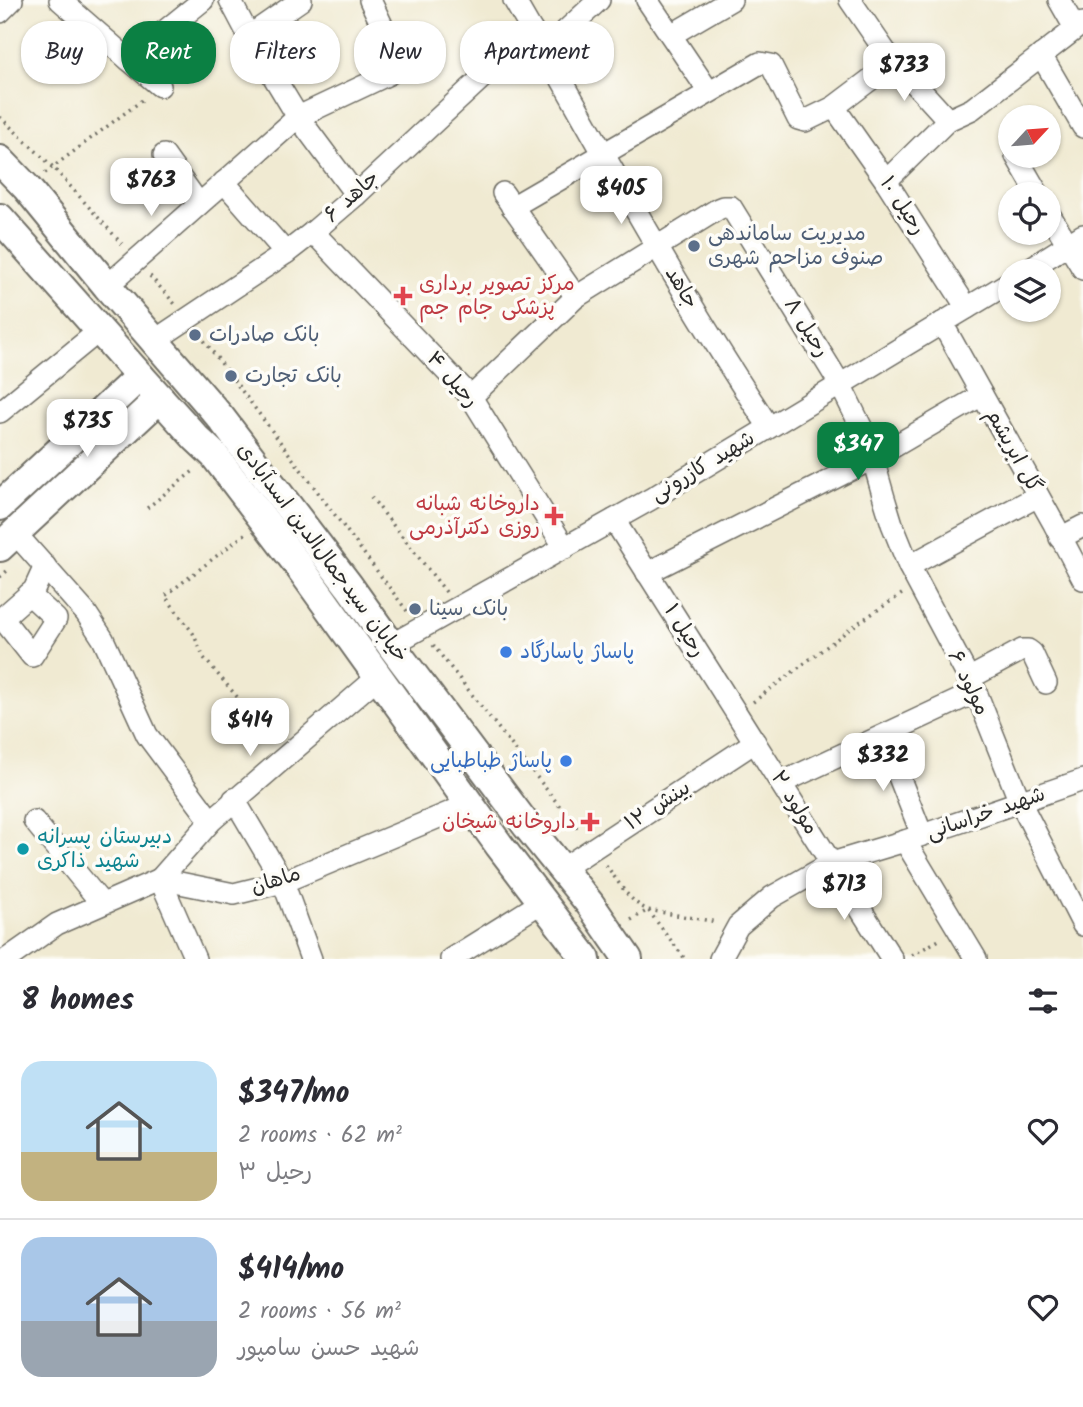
<!DOCTYPE html>
<meta charset="utf-8">
<style>
:root{--surface:#fff;--page:#f2f2f3;--text:#2b2b33;--muted:#7c7c81;--line:#e1e1e2;--accent:#0b8043}
body{margin:0;font-family:Kalam,"Playpen Sans Arabic",sans-serif;background:var(--page);color:var(--text);height:100vh;display:flex;flex-direction:column;font-size:26px;white-space:nowrap}
*{box-sizing:border-box;margin:0}
p{font-size:23px;color:var(--muted)}
.icon{flex:none;width:38px;height:38px;fill:none;stroke:currentColor;stroke-width:2;stroke-linecap:round;stroke-linejoin:round}
.map{position:relative;height:959px;overflow:hidden}
.sheet{display:flex;flex-direction:column;background:var(--surface);flex:1}
.sheet>*{flex:none}
.banner{position:absolute;left:21px;top:21px;width:700px;height:63px;display:flex;gap:14px}
.needle{width:46px;rotate:64deg}
.controls{position:absolute;left:998px;top:105px;display:grid;gap:14px}
.controls a{display:grid;place-items:center;width:63px;height:63px;border-radius:50%;background:var(--surface);box-shadow:0 2px 5px #0004;font-size:35px}
.price{position:absolute;translate:-50% -60px;padding:0 16px;border-radius:14px;background:#fff;color:#222;font-size:23px;line-height:46px;filter:drop-shadow(0 2px 4px #0008)}
.price::after{content:'';position:absolute;left:50%;top:42px;width:21px;height:16px;margin-left:-10px;background:inherit;clip-path:polygon(0 0,100% 0,50% 100%)}
.price.selected{background:var(--accent);color:#fff}
ul{padding:0;list-style:none}
li{display:flex;align-items:center;gap:21px;height:175px;padding:0 21px}
li+li{border-top:2px solid var(--line)}
li span{display:grid;place-items:center;flex:none;width:196px;height:140px;border-radius:21px;color:#555}
li>.icon{margin-inline-start:auto}
span .icon{width:84px;height:84px;fill:#fffc;stroke-width:1}
li b{font-size:30px}
h2{display:flex;justify-content:space-between;align-items:center;height:84px;padding:0 21px;font-size:30px}
.chip{padding:0 24px;border-radius:28px;background:var(--surface);box-shadow:0 2px 5px #0004;font-size:24px;line-height:63px}
.chip.selected{background:var(--accent);color:#fff}
.map>svg:first-child{display:block}
.lines{fill:none;stroke-linecap:round;stroke-linejoin:round}
.minor-casing{stroke:#706e65;stroke-width:24}
.major-casing{stroke:#706e65;stroke-width:32}
.path{stroke:#706e65;stroke-width:3.5;stroke-dasharray:2 5;stroke-linecap:butt}
.minor{stroke:#fff;stroke-width:21}
.major{stroke:#fff;stroke-width:28}
.service-dot{fill:#5c6f8a;stroke:#fdfcf7;stroke-width:2.5}
.health-dot{fill:#e0444e;stroke:#fdfcf7;stroke-width:2.5}
.shop-dot{fill:#3f7fe0;stroke:#fdfcf7;stroke-width:2.5}
.culture-dot{fill:#0f9aa8;stroke:#fdfcf7;stroke-width:2.5}
.labels{text-anchor:middle;dominant-baseline:central;stroke-width:7;stroke-linejoin:round;paint-order:stroke}
.street-label{font-size:21px;fill:#2b2b2b;stroke:#fdfcf7}
.service-label{font-size:21px;fill:#4e5e75;stroke:#fdfcf7;text-anchor:start}
.health-label{font-size:21px;fill:#be3a42;stroke:#fdfcf7;text-anchor:end}
.shop-label{font-size:21px;fill:#366cbe;stroke:#fdfcf7;text-anchor:start}
.culture-label{font-size:21px;fill:#0d838f;stroke:#fdfcf7;text-anchor:start}
</style>
<div class="map">
<svg width="1083" height="959" viewBox="0 0 1083 959">
<rect width="100%" height="100%" fill="#fdfcf7"/>
<filter id="ink" filterUnits="userSpaceOnUse"><feTurbulence type="fractalNoise" baseFrequency=".0143" numOctaves="2"/><feDisplacementMap in="SourceGraphic" scale="14" xChannelSelector="R" yChannelSelector="G"/><feConvolveMatrix kernelMatrix="1 2 1 2 8 2 1 2 1" color-interpolation-filters="sRGB"/></filter>
<filter id="wash" filterUnits="userSpaceOnUse"><feTurbulence type="fractalNoise" baseFrequency=".00686" numOctaves="4" result="noise"/><feDisplacementMap in="SourceGraphic" scale="28" xChannelSelector="R" yChannelSelector="G"/><feGaussianBlur stdDeviation="1.57" result="paint"/><feColorMatrix in="noise" values="0 0 0 0 0 0 0 0 0 0 0 0 0 0 0 0 0 1.4 0 .05"/><feComposite in="paint" operator="in"/></filter>
<g filter="url(#wash)">
<rect width="100%" height="100%" fill="#f0ead2"/>
</g>
<g filter="url(#ink)">
<g class="lines">
<g class="minor-casing">
<g id="minor">
<path d="M 60,0 L 129,60"/>
<path d="M 230,0 L 249,36 L 298,117 L 356,195"/>
<path d="M 514,0 L 532,31 L 545,50 C 616,177 688,305 769,427"/>
<path d="M 647,0 L 709,92"/>
<path d="M 850,0 L 885,51 L 948,120 L 972,109 L 1083,23"/>
<path d="M 1059,0 L 1075,28"/>
<path d="M 0,12 L 12,0"/>
<path d="M 671,35 L 731,0"/>
<path d="M 249,36 L 301,0"/>
<path d="M 545,50 L 599,0"/>
<path d="M 1041,55 L 1083,127"/>
<path d="M 160,86 L 129,60 L 203,0"/>
<path d="M 834,107 L 886,181 L 967,308"/>
<path d="M 164,155 L 199,204"/>
<path d="M 1016,156 L 1038,194"/>
<path d="M 886,181 L 948,120"/>
<path d="M 224,182 L 286,253"/>
<path d="M 503,193 L 576,297"/>
<path d="M 512,207 L 760,63 L 771,65 L 798,119 L 805,121 L 834,107 L 895,61"/>
<path d="M 1048,212 L 1083,269"/>
<path d="M 313,232 L 471,397 L 565,548"/>
<path d="M 1026,271 L 1083,235"/>
<path d="M 107,286 L 298,117 L 389,74 L 397,68 L 398,59 L 370,0"/>
<path d="M 942,323 L 1054,524 L 1083,579"/>
<path d="M 154,341 L 286,253 L 313,232 L 356,195 L 532,31"/>
<path d="M 471,397 L 576,297 L 718,209 L 723,207 L 731,207 L 840,384 L 876,457 L 876,470 L 884,498 L 892,524 L 909,566 L 976,692 L 1020,802 L 1083,925"/>
<path d="M 0,412 L 100,330"/>
<path d="M 614,520 L 892,959"/>
<path d="M 15,533 L 86,613 L 103,639 L 147,735 L 211,821"/>
<path d="M 1060,538 L 1083,526"/>
<path d="M 909,566 L 1038,496"/>
<path d="M 647,573 L 876,457 L 982,395"/>
<path d="M 29,594 L 56,619 L 32,656 L 2,618 L 34,590 L 45,566"/>
<path d="M 391,645 L 651,499 L 1010,282"/>
<path d="M 968,679 L 1022,650 L 1028,650 L 1032,653 L 1046,683"/>
<path d="M 883,736 L 922,835"/>
<path d="M 781,783 L 976,692"/>
<path d="M 234,799 L 283,882 L 311,959"/>
<path d="M 34,821 L 102,904"/>
<path d="M 905,841 L 976,959"/>
<path d="M 562,869 L 755,742"/>
<path d="M 160,879 L 211,821 L 378,677"/>
<path d="M 160,879 L 195,959"/>
<path d="M 7,959 L 57,924 L 160,879 L 234,894 L 283,882 L 470,804"/>
<path d="M 451,959 L 542,902"/>
<path d="M 720,959 L 738,926 L 772,897 L 832,863 L 905,841 L 1083,780"/>
</g>
</g>
<g class="major-casing">
<g id="major">
<path d="M 0,160 L 26,187 L 107,286 L 221,418 L 349,586 L 391,645 L 527,826 L 590,904 L 628,959"/>
<path d="M 0,218 L 140,376 L 196,438 L 214,455 L 298,565 L 499,845 L 586,959"/>
<path d="M 0,506 L 140,376"/>
<path d="M 0,547 L 160,398"/>
</g>
</g>
<g class="path">
<path d="M 0,117 L 53,167 L 122,244"/>
<path d="M 45,173 L 145,98"/>
<path d="M 150,276 L 175,304"/>
<path d="M 200,335 L 407,611"/>
<path d="M 371,497 L 446,592"/>
<path d="M 147,508 L 196,469"/>
<path d="M 245,534 L 165,596 L 193,633 L 204,658 L 274,740"/>
<path d="M 0,577 L 8,570"/>
<path d="M 433,645 L 580,832"/>
<path d="M 753,702 L 858,623 L 902,594"/>
<path d="M 606,865 C 618,881 629,902 648,910 L 717,922"/>
<path d="M 631,920 L 648,910 L 685,959"/>
<path d="M 912,955 L 939,940"/>
</g>
<use href="#minor" class="minor"/>
<use href="#major" class="major"/>
</g>
</g>
<g class="service-dot">
<circle cx="694" cy="246" r="7"/>
<circle cx="195" cy="335" r="7"/>
<circle cx="231" cy="376" r="7"/>
<circle cx="415" cy="609" r="7"/>
</g>
<g class="health-dot">
<path d="M399.5 285.5h7v7h7v7h-7v7h-7v-7h-7v-7h7z"/>
<path d="M550.5 505.5h7v7h7v7h-7v7h-7v-7h-7v-7h7z"/>
<path d="M586.5 811.5h7v7h7v7h-7v7h-7v-7h-7v-7h7z"/>
</g>
<g class="shop-dot">
<circle cx="506" cy="652" r="7"/>
<circle cx="566" cy="761" r="7"/>
</g>
<circle class="culture-dot" cx="23" cy="849" r="7"/>
<g class="labels">
<g class="street-label">
<text transform="translate(352 197) rotate(-42)">جاهد ۶</text>
<text transform="translate(902 206) rotate(57)">رحیل ۱۰</text>
<text transform="translate(681 288) rotate(59)">جاهد</text>
<text transform="translate(806 328) rotate(58)">رحیل ۸</text>
<text transform="translate(452 380) rotate(49)">رحیل ۴</text>
<text transform="translate(1013 451) rotate(61)">گل ابریشم</text>
<text transform="translate(703 467) rotate(-31)">شهید کازرونی</text>
<text transform="translate(322 553) rotate(53)">خیابان سیدجمال‌الدین اسدآبادی</text>
<text transform="translate(684 631) rotate(58)">رحیل ۱</text>
<text transform="translate(968 683) rotate(64)">مولود ۶</text>
<text transform="translate(794 803) rotate(58)">مولود ۲</text>
<text transform="translate(658 806) rotate(-33)">بینش ۱۲</text>
<text transform="translate(986 814) rotate(-19)">شهید خراسانی</text>
<text transform="translate(276 881) rotate(-17)">ماهان</text>
</g>
<g class="service-label">
<text x="708" y="234">مدیریت ساماندهی<tspan x="708" dy="24">صنوف مزاحم شهری</tspan></text>
<text x="209" y="335">بانک صادرات</text>
<text x="245" y="376">بانک تجارت</text>
<text x="429" y="609">بانک سینا</text>
</g>
<g class="health-label">
<text x="419" y="284" text-anchor="start">مرکز تصویر برداری<tspan x="419" dy="24">پزشکی جام جم</tspan></text>
<text x="540" y="504">داروخانه شبانه<tspan x="540" dy="24">روزی دکترآذرمی</tspan></text>
<text x="576" y="822">داروخانه شیخان</text>
</g>
<g class="shop-label">
<text x="520" y="652">پاساژ پاسارگاد</text>
<text x="552" y="761" text-anchor="end">پاساژ طباطبایی</text>
</g>
<g class="culture-label">
<text x="37" y="837">دبیرستان پسرانه<tspan x="37" dy="24">شهید ذاکری</tspan></text>
</g>
</g>
</svg>
<div class="controls">
<a><svg class="needle" viewBox="-14 -14 28 28"><path d="M0-13l5 13h-10z" fill="#e53935"/><path d="M0 13l5-13h-10z" fill="#7c7c81"/></svg></a>
<a><svg class="icon" aria-label="locate" viewBox="0 0 24 24"><circle cx="12" cy="12" r="6"/><path d="M12 2v4M12 18v4M2 12h4M18 12h4"/></svg></a>
<a><svg class="icon" aria-label="layers" viewBox="0 0 24 24"><path d="M12 4l9 5-9 5-9-5zM3 14l9 5 9-5"/></svg></a>
</div>
<b class="price" style="left:904px;top:103px">$733</b>
<b class="price" style="left:151px;top:218px">$763</b>
<b class="price" style="left:621px;top:226px">$405</b>
<b class="price" style="left:87px;top:459px">$735</b>
<b class="price selected" style="left:858px;top:482px">$347</b>
<b class="price" style="left:250px;top:758px">$414</b>
<b class="price" style="left:883px;top:793px">$332</b>
<b class="price" style="left:844px;top:922px">$713</b>
<div class="banner">
<a class="chip">Buy</a>
<a class="chip selected">Rent</a>
<a class="chip">Filters</a>
<a class="chip">New</a>
<a class="chip">Apartment</a>
</div>
</div>
<section class="sheet">
<h2>8 homes<svg class="icon" aria-label="filters" viewBox="0 0 24 24"><path d="M4 7h16M4 17h16"/><circle cx="9" cy="7" r="2"/><circle cx="15" cy="17" r="2"/></svg></h2>
<ul>
<li><span style="background:linear-gradient(#bfe0f5 65%,#c2b280 0)"><svg class="icon" aria-label="home" viewBox="0 0 24 24"><path d="M3 11l9-7 9 7M6 9v11h12V9"/></svg></span><div><b>$347/mo</b><p>2 rooms · 62 m²</p><p>رحیل ۳</p></div><svg class="icon" aria-label="heart" viewBox="0 0 24 24"><path d="M12 20l-8-8c-3-5 5-10 8-4 3-6 11-1 8 4z"/></svg></li>
<li><span style="background:linear-gradient(#a9c7e8 60%,#9aa5b1 0)"><svg class="icon" aria-label="home" viewBox="0 0 24 24"><path d="M3 11l9-7 9 7M6 9v11h12V9"/></svg></span><div><b>$414/mo</b><p>2 rooms · 56 m²</p><p>شهید حسن سامپور</p></div><svg class="icon" aria-label="heart" viewBox="0 0 24 24"><path d="M12 20l-8-8c-3-5 5-10 8-4 3-6 11-1 8 4z"/></svg></li>
</ul>
</section>
